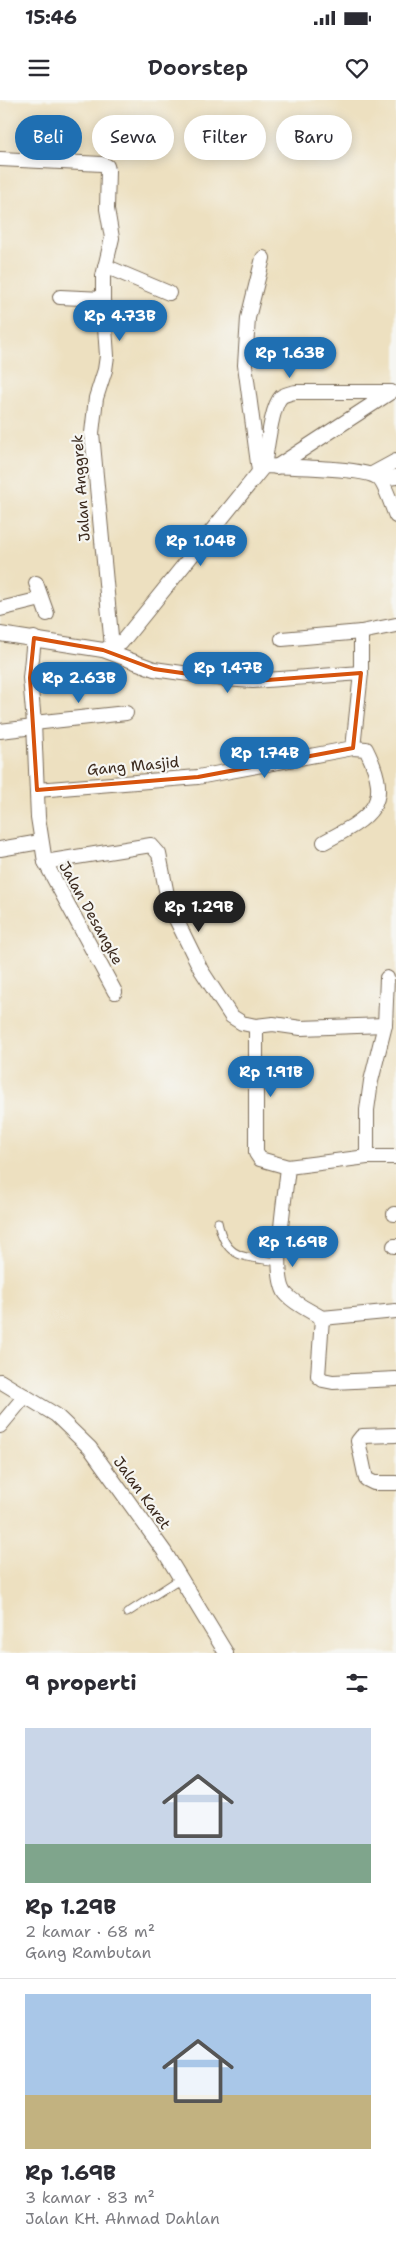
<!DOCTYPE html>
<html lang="id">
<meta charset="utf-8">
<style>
:root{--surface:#fff;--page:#f2f2f3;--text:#2b2b33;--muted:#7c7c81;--line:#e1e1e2;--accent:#1f6fb2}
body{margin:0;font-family:"Shantell Sans",sans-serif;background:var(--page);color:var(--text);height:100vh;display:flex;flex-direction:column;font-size:19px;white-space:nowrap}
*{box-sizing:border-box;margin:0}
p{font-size:16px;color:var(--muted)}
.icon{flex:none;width:28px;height:28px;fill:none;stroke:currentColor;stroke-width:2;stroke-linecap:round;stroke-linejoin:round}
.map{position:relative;height:1553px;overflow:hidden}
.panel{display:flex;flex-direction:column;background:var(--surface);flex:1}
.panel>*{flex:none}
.hud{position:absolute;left:15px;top:15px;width:366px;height:45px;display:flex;gap:10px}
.price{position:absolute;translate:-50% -42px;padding:0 11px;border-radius:18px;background:var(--accent);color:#fff;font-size:16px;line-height:32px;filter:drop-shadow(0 1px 2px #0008)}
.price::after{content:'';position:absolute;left:50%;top:30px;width:15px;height:11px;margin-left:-8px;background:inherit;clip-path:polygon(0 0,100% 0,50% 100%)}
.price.active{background:#222;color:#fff}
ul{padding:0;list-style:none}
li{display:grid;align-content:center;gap:10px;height:265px;padding:0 25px}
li+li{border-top:1px solid var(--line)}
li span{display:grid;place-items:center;height:155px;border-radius:0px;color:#555}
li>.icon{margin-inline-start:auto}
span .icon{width:90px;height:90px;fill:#fffc;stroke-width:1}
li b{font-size:21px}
h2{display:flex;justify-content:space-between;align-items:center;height:60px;padding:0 25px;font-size:21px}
.pill{padding:0 18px;border-radius:22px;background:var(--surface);box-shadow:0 2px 12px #0003;font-size:18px;line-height:45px}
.pill.active{background:var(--accent);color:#fff}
.status{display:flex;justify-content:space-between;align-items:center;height:35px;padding:0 25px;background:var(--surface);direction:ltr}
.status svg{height:14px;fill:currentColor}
header{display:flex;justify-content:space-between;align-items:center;height:65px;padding:0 25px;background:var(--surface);font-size:22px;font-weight:600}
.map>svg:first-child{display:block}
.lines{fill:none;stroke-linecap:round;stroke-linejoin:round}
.service-casing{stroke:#796a57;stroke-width:9}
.minor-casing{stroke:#796a57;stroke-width:16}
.service{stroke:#fff;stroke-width:7}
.minor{stroke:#fff;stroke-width:14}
.marked{fill:none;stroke:#d7540e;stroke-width:4;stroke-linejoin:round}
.labels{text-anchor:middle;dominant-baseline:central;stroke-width:4.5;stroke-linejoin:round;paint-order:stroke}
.street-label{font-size:15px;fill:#3b2a1e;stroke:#f6f6f2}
</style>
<div class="status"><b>15:46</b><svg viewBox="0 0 49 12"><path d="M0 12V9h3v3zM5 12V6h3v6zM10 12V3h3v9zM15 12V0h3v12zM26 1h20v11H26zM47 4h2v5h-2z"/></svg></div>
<header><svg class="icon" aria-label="menu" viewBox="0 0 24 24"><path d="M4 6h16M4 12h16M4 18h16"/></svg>Doorstep<svg class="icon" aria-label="heart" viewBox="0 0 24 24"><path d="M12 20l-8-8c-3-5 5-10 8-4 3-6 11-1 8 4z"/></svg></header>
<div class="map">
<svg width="396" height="1553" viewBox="0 0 396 1553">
<rect width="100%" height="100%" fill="#f6f6f2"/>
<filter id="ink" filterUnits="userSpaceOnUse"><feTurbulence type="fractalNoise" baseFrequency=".02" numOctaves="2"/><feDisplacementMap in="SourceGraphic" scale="10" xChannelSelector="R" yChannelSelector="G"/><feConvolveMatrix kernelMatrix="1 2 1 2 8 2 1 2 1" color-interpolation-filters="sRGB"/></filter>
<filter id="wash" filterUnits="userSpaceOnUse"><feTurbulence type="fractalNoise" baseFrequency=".0096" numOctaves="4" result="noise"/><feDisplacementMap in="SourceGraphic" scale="20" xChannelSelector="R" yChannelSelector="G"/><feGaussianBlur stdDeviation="1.12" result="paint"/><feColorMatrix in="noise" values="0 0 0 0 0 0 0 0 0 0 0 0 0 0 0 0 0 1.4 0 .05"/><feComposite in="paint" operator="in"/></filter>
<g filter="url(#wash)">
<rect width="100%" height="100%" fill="#ede0c0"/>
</g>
<g filter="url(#ink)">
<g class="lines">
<g class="service-casing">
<g id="service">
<path d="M 218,1122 C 226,1161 245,1156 278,1162"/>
<path d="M 127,1513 L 181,1478"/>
</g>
</g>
<g class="minor-casing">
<g id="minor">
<path d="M 0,59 L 102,64 L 107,66 L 108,70 L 107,109 L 112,138 L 103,176 L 103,199 L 107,256 L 105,270 L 96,298 L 92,333 L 112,547"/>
<path d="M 105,166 L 169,193"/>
<path d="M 60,197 L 103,199"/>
<path d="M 264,366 C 267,351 271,307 281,297 C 285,294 291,293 296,292 L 391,292"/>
<path d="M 276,367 L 391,292"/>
<path d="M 259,371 L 245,265 L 248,218 L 263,158"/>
<path d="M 372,374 L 396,361"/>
<path d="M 380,379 L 396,377"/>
<path d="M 36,483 L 47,514"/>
<path d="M 0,509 L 41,499"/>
<path d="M 0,534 L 103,550 L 121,543 L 264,366 C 284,367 365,367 378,378 C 385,383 392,407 396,416"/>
<path d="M 34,538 L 30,578 L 34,623 L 38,717 L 45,762 L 115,892"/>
<path d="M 282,539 L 361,532 L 396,525"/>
<path d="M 103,550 L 154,569 L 224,579 L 253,581 L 361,573"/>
<path d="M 34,623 L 126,613"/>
<path d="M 0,631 L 34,627"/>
<path d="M 37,690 L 198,677 L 353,648 L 361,573 L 361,532"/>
<path d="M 324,742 C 371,717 394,705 366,649 L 353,648"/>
<path d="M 0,749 L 40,742"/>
<path d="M 45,762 L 151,745 L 159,754 L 169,805 L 201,870 L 231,916 L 242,923 L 256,926 L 273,924 L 301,928 L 385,925"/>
<path d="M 256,926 L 256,1053 L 260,1059 L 288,1067"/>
<path d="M 367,1057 L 367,1010 L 371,981 L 385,925 L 387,878"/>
<path d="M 396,1057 L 367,1057 L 288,1067 C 286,1092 270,1179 287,1195 C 296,1205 311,1211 322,1218 L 318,1276 L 323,1280 L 333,1282 L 396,1279"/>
<path d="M 394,1114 L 396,1114"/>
<path d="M 394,1146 L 396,1146"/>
<path d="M 322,1218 L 396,1211"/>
<path d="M 0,1281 L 56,1315 L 90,1348 L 164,1451 L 226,1553"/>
<path d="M 0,1326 L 25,1296"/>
<path d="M 396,1335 L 362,1336 L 358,1341 L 366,1379 L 374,1383 L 396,1383"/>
</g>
</g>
<use href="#service" class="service"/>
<use href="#minor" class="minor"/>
</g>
</g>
<path class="marked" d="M 34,538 L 103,550 L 154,569 L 224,579 L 253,581 L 361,573 L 353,648 L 198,677 L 37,690 L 30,578 Z"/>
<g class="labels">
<g class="street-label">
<text transform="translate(81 388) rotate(-94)">Jalan Anggrek</text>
<text transform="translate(133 666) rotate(-5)">Gang Masjid</text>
<text transform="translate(91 813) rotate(61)">Jalan Desangke</text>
<text transform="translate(142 1393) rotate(54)">Jalan Karet</text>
</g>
</g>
</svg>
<b class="price" style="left:120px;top:242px">Rp 4.73B</b>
<b class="price" style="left:290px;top:279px">Rp 1.63B</b>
<b class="price" style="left:201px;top:467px">Rp 1.04B</b>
<b class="price" style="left:228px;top:594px">Rp 1.47B</b>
<b class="price" style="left:79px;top:604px">Rp 2.63B</b>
<b class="price" style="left:265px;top:679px">Rp 1.74B</b>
<b class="price active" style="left:199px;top:833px">Rp 1.29B</b>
<b class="price" style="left:271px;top:998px">Rp 1.91B</b>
<b class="price" style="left:293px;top:1168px">Rp 1.69B</b>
<div class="hud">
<a class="pill active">Beli</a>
<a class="pill">Sewa</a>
<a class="pill">Filter</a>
<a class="pill">Baru</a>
</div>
</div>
<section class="panel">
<h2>9 properti<svg class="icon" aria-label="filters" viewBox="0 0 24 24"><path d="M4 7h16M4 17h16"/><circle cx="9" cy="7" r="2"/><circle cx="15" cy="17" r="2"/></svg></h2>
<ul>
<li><span style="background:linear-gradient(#c9d6e8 75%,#7fa58c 0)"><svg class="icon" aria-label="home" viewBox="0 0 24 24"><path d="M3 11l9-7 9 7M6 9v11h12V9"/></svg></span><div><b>Rp 1.29B</b><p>2 kamar · 68 m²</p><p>Gang Rambutan</p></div></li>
<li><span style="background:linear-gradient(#a9c7e8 65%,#c2b280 0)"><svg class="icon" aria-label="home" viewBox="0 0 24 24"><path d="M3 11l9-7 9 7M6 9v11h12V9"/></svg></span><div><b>Rp 1.69B</b><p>3 kamar · 83 m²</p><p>Jalan KH. Ahmad Dahlan</p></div></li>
</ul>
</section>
